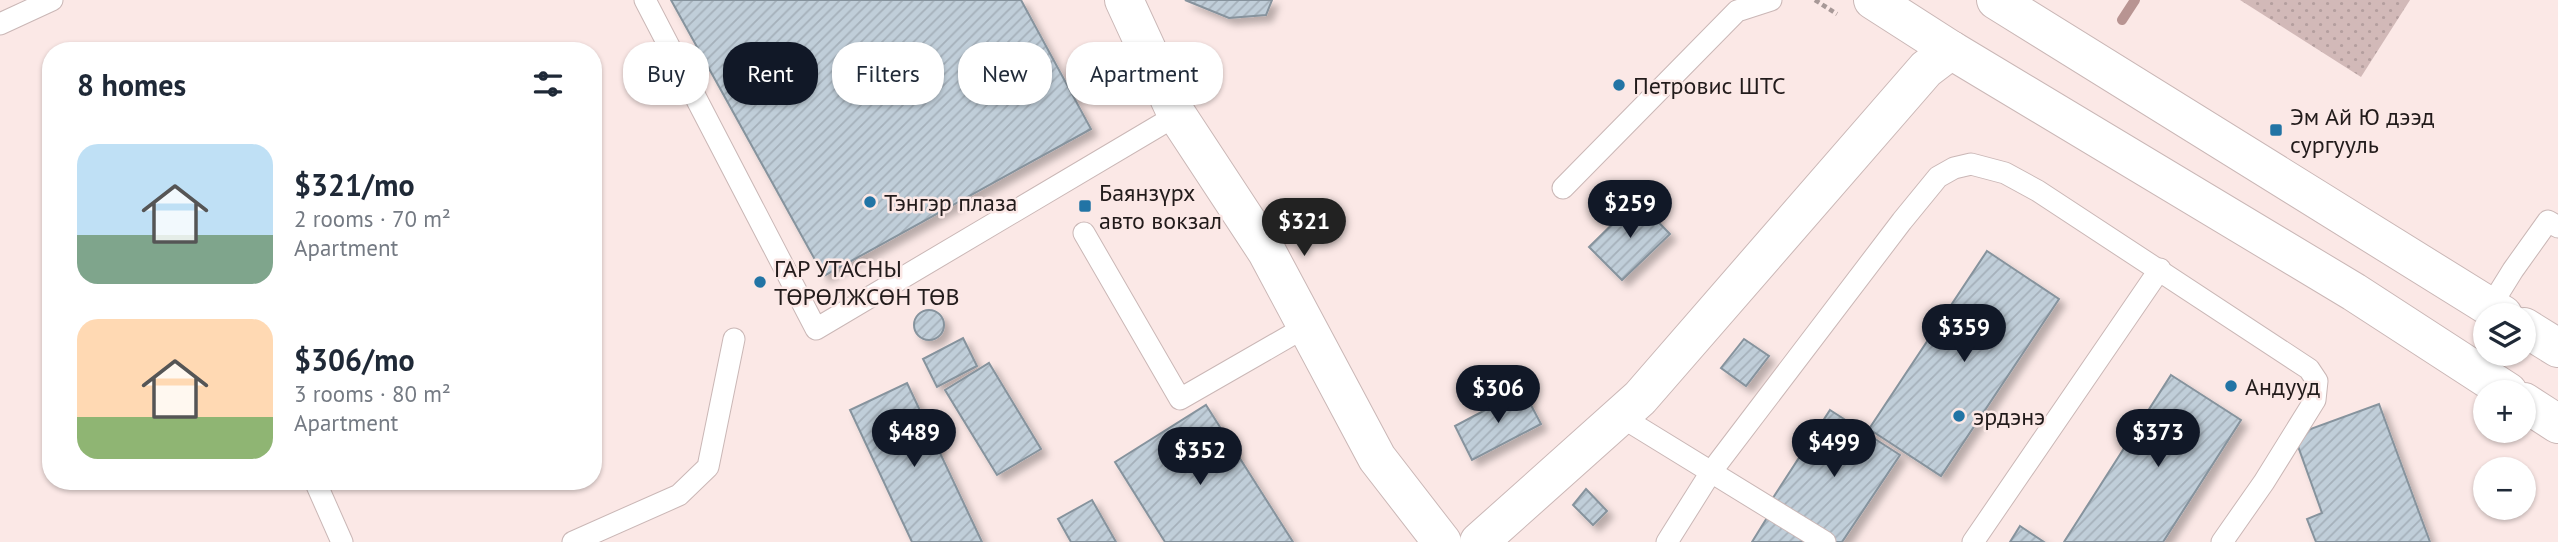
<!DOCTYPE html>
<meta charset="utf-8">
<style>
:root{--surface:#fff;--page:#f2f2f3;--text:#1f2937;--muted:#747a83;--accent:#111827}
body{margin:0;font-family:"PT Sans",sans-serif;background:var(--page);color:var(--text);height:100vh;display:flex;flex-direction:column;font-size:26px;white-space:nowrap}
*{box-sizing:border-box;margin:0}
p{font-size:23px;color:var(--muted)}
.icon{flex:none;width:38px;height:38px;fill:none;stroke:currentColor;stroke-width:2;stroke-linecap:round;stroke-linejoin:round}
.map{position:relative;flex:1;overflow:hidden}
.details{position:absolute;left:42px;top:42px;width:560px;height:448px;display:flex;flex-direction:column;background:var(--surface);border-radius:28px;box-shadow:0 2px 5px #0004}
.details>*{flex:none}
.guide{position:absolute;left:623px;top:42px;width:665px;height:63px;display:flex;gap:14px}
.tools{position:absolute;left:2473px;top:303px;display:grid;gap:14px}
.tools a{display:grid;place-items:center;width:63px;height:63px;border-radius:50%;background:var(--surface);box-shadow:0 2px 5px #0004;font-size:35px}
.price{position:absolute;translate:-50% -60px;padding:0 16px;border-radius:24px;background:var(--accent);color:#fff;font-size:23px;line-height:46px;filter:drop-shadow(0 2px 4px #0008)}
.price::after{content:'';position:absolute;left:50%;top:42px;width:21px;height:16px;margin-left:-10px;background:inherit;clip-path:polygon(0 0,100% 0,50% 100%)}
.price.selected{background:#222;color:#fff}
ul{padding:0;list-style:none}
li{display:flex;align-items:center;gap:21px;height:175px;padding:0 35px}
li span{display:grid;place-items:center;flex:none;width:196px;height:140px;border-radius:21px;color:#555}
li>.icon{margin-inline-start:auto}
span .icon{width:84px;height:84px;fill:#fffc;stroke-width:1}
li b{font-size:30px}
h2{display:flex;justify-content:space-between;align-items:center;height:84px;padding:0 35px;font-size:30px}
.tag{padding:0 24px;border-radius:28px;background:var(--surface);box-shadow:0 2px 5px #0004;font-size:24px;line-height:63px}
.tag.selected{background:var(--accent);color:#fff}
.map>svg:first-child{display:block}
.park{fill:url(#park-dots)}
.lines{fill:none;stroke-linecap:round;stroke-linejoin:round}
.stream{stroke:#b89492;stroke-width:10}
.building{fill:url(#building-hatch);stroke:#86939d;stroke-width:2;filter:url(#shadow)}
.service-casing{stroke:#cab7b6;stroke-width:23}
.minor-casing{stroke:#cab7b6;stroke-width:40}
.trunk-casing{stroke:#cab7b6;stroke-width:40}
.path{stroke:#a79897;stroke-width:4.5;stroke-dasharray:5 3.5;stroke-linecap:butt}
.service{stroke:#fff;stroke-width:21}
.minor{stroke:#fff;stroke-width:38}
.trunk{stroke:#fff;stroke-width:38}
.poi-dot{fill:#2274a5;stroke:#fbe8e6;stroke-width:2.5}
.labels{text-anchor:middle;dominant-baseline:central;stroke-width:5;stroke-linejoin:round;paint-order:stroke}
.poi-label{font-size:24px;fill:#221b1b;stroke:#fbe8e6;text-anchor:start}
</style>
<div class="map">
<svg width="2558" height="542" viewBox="0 0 2558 542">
<defs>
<pattern id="park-dots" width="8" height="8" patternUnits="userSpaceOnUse" patternTransform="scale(1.75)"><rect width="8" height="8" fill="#d2b9b8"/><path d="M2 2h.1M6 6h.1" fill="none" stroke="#b49e9e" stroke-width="1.8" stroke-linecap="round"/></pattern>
<pattern id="building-hatch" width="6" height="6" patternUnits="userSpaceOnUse" patternTransform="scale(1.75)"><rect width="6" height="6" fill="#c0ced9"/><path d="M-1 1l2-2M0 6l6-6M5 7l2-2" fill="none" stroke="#a5b0ba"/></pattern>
<filter id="shadow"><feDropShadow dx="6" dy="6" stdDeviation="3.5" flood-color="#0004"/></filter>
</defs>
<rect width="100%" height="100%" fill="#fbe8e6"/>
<path class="park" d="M 2240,0 L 2410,0 L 2361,77 Z"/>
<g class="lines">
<path class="stream" d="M 2122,20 L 2135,0"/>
</g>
<g class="building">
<path d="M 671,0 L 1021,0 L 1091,129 L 824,276 Z"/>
<path d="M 1185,0 L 1272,0 L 1266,15 L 1229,18 Z"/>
<path d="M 1637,200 L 1670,234 L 1622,280 L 1589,247 Z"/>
<path d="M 1987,251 L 2059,299 L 1941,476 L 1869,429 Z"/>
<circle cx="929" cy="325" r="15"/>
<path d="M 963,338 L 977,366 L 937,387 L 923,359 Z"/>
<path d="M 1744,339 L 1769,356 L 1746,386 L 1721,368 Z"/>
<path d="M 989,363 L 1041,449 L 997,475 L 945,390 Z"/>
<path d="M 2171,375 L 2241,420 L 2163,542 L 2064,542 Z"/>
<path d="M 907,383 L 982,542 L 912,542 L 850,410 Z"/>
<path d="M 1523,390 L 1541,424 L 1472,460 L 1455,426 Z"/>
<path d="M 2379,404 L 2430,542 L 2316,542 L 2307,519 L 2322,513 L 2294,435 Z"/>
<path d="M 1206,405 L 1293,542 L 1165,542 L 1115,462 Z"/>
<path d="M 1830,410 L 1900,455 L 1842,542 L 1828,542 L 1769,504 Z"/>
<path d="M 1586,489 L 1607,511 L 1593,525 L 1573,505 Z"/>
<path d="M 1092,500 L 1116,542 L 1071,542 L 1058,519 Z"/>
<path d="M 1770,513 L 1816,542 L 1752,542 Z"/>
<path d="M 2020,526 L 2044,542 L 2010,542 Z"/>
</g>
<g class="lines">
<g class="service-casing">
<g id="service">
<path d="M 645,0 L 816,329 L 1177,115"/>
<path d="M 0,24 L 52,0"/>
<path d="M 1563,188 L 1737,11 L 1771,0"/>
<path d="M 1084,233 L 1180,399 L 1307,326"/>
<path d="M 2490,307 L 2513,270 L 2548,221 L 2558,227"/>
<path d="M 1620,416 L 1825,542"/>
<path d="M 315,481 L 342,542"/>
<path d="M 573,542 L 679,495 L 708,467 L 734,339"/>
<path d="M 1667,542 L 1711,472 L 1902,221 L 1938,177 L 1954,168 L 1971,164 L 2005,173 L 2038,191 L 2309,369 L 2317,381 L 2315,400 L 2264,482 L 2222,542"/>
<path d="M 1973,542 L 2160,269"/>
</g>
</g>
<g class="minor-casing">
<g id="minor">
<path d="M 1124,0 L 1177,115 L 1267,252 L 1377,458 L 1442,542"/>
<path d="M 1479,542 L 1640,398 L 1926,69 L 1951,50"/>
</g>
</g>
<g class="trunk-casing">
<g id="trunk">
<path d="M 1873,0 L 1951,50 L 2354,292 L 2508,392"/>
<path d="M 1996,0 L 2503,315"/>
<path d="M 2524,327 L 2558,348"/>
<path d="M 2524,402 L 2558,424"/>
</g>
</g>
<path class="path" d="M 1815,0 L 1837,14"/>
<use href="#service" class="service"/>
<use href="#minor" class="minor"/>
<use href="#trunk" class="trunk"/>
</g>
<g class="poi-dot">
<circle cx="1619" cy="85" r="7"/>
<rect x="2269" y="123" width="14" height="14" rx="3.5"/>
<circle cx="870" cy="202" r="7"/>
<rect x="1078" y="199" width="14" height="14" rx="3.5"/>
<circle cx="760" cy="282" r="7"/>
<circle cx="2231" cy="386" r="7"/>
<circle cx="1959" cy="416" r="7"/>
</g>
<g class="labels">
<g class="poi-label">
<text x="1633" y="85">Петровис ШТС</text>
<text x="2290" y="116">Эм Ай Ю дээд<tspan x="2290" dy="28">сургууль</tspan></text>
<text x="1099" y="192">Баянзүрх<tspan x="1099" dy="28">авто вокзал</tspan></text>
<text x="884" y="202">Тэнгэр плаза</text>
<text x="774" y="268">ГАР УТАСНЫ<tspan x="774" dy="28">ТӨРӨЛЖСӨН ТӨВ</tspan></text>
<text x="2245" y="386">Андууд</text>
<text x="1973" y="416">эрдэнэ</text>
</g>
</g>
</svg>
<div class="tools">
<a><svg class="icon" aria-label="layers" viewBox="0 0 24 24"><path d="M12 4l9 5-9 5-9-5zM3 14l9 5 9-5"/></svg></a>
<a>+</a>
<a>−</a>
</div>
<b class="price" style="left:1630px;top:240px">$259</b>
<b class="price selected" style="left:1304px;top:258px">$321</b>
<b class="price" style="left:1964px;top:364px">$359</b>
<b class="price" style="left:1498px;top:425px">$306</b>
<b class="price" style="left:914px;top:469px">$489</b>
<b class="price" style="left:2158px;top:469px">$373</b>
<b class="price" style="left:1834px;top:479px">$499</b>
<b class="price" style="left:1200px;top:487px">$352</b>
<div class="guide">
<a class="tag">Buy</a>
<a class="tag selected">Rent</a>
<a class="tag">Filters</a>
<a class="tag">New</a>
<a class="tag">Apartment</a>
</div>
<section class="details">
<h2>8 homes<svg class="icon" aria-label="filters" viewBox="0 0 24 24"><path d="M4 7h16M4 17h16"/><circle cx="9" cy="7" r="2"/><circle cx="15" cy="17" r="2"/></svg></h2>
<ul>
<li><span style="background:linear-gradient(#bfe0f5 65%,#7fa58c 0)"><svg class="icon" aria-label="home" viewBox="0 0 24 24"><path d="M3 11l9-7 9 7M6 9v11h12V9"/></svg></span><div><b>$321/mo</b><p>2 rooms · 70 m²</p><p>Apartment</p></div></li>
<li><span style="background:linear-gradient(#ffd9b3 70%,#8fb573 0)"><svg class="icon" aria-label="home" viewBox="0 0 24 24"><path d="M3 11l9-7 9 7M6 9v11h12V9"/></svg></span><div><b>$306/mo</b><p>3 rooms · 80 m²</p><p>Apartment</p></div></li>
</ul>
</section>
</div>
